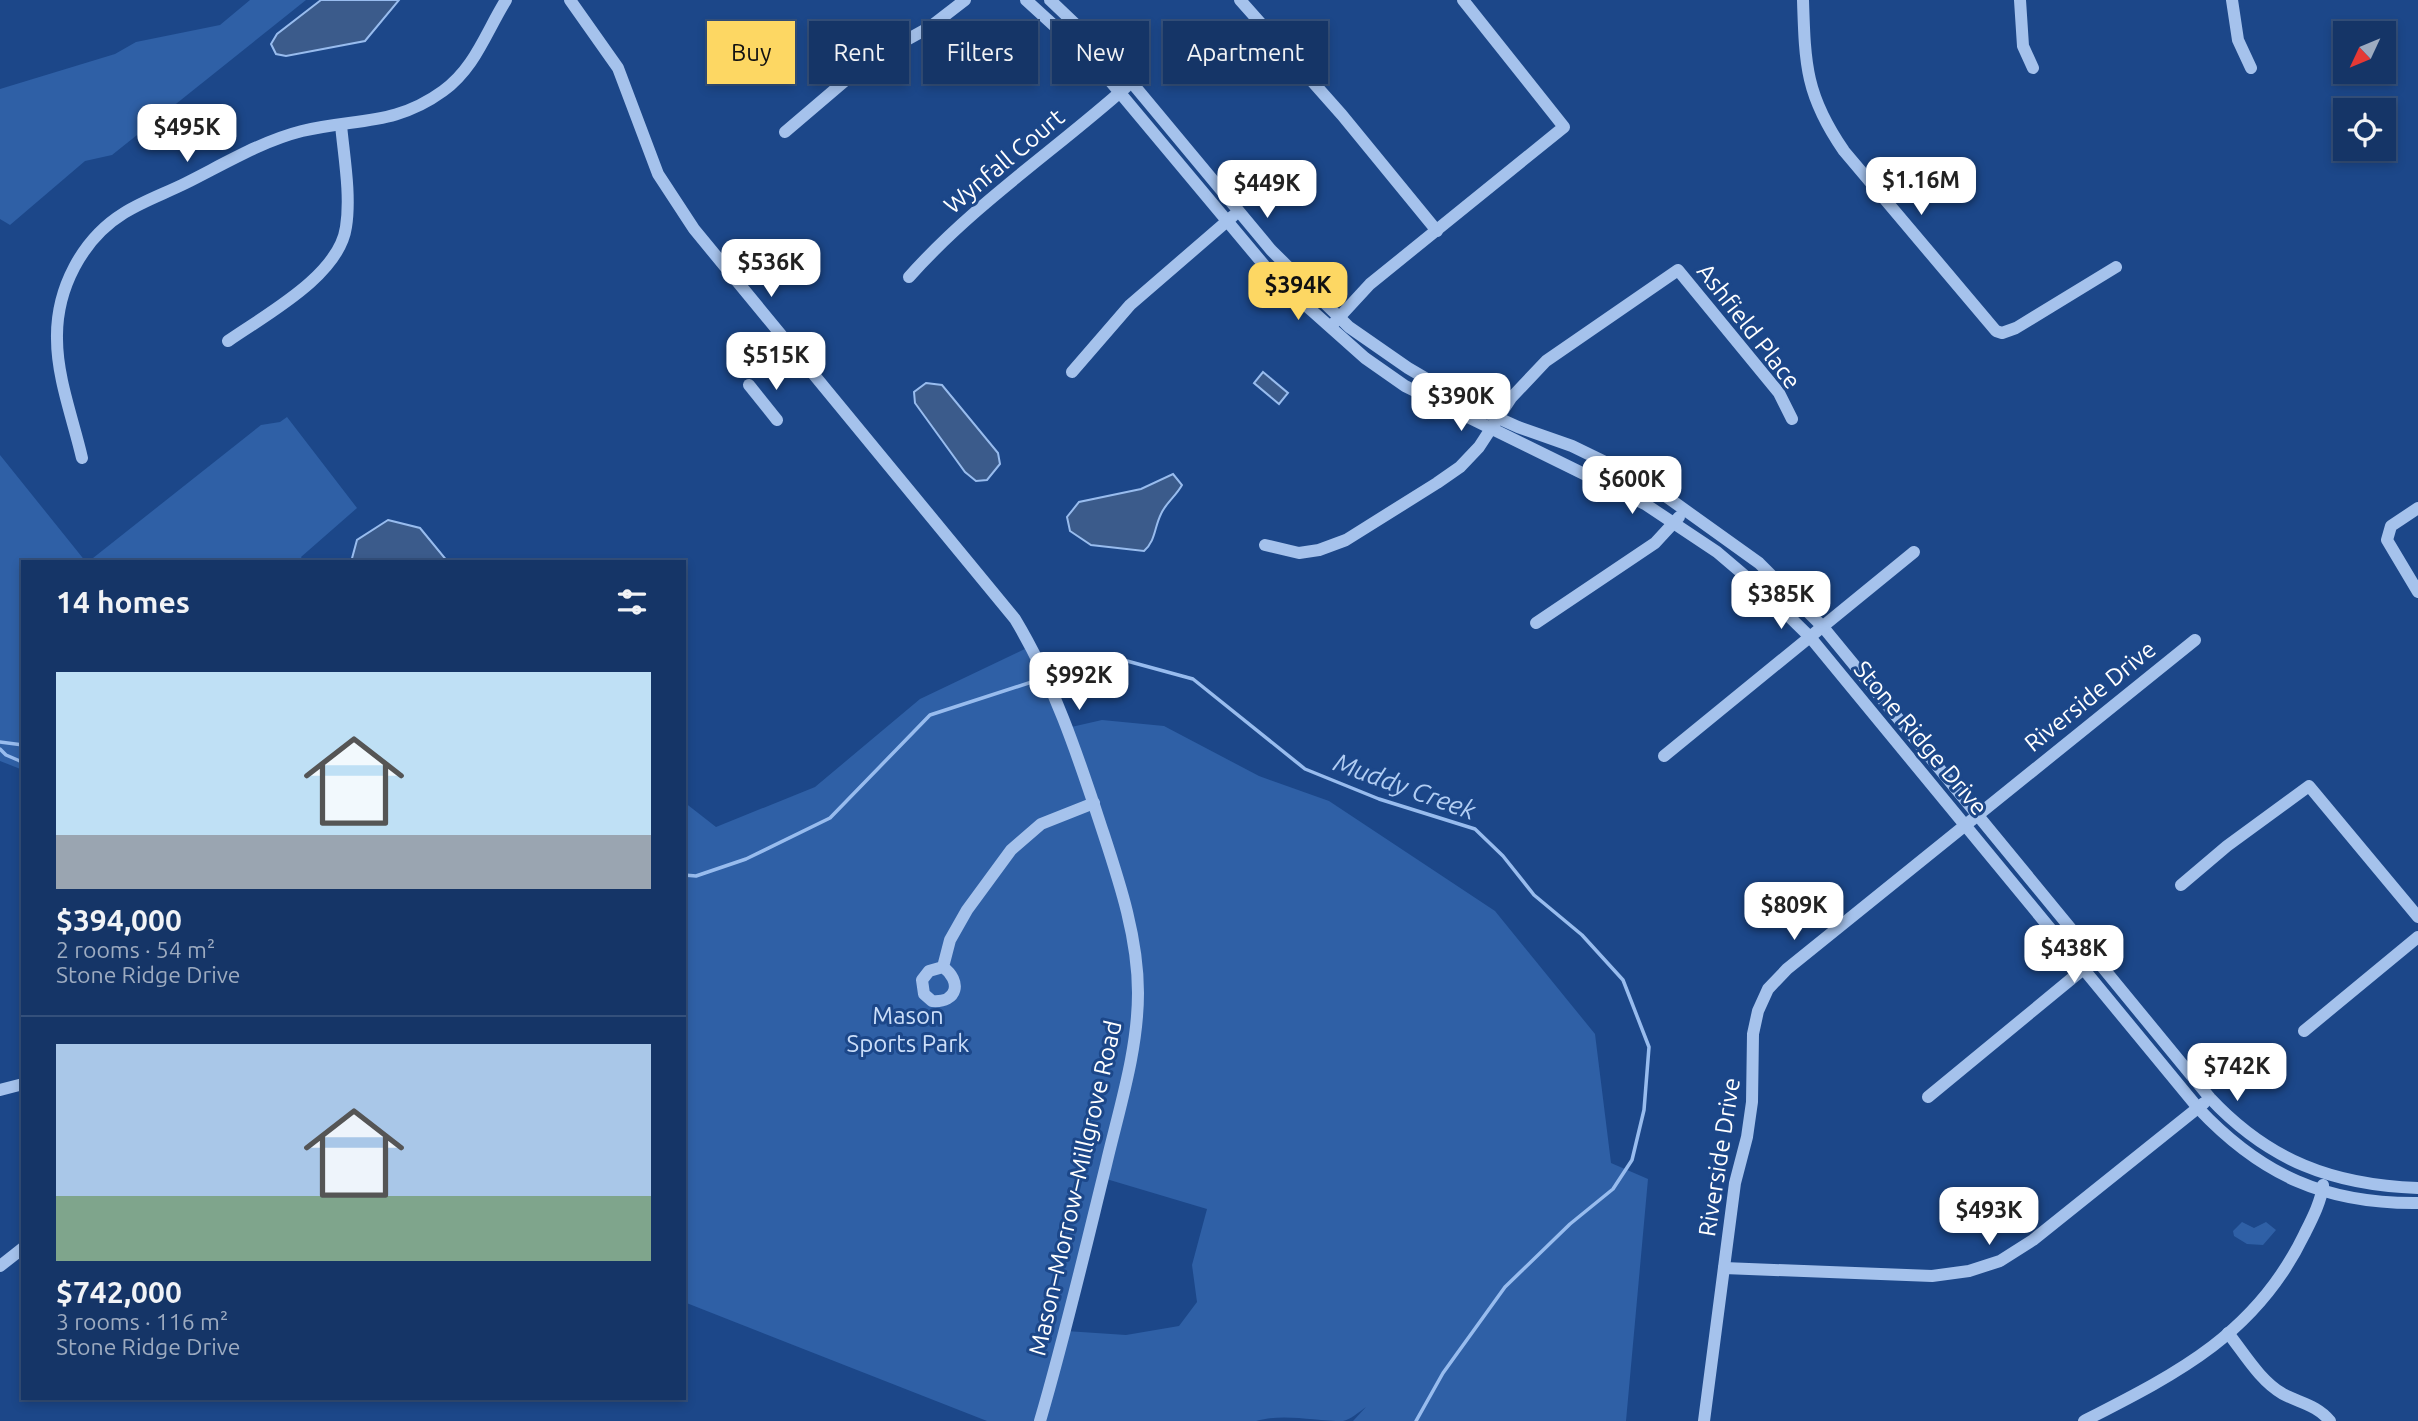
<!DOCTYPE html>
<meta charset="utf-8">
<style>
:root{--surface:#153567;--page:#1e3d6d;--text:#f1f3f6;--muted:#9dabc0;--line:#34507b;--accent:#fdd763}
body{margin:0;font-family:Ubuntu,sans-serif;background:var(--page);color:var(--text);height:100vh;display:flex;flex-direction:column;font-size:26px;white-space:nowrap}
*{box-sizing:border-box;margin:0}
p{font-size:23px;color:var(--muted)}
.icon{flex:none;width:38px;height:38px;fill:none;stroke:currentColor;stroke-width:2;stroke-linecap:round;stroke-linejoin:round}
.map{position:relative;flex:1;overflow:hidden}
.details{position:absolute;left:21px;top:560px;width:665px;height:840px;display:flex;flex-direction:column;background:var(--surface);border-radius:0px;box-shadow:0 4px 10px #0003,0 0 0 2px var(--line)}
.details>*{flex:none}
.banner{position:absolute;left:707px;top:21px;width:665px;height:63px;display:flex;gap:14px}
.needle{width:46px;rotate:226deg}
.controls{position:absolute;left:2333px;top:21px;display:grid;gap:14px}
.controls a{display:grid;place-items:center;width:63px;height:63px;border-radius:0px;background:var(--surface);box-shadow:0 4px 10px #0003,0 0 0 2px var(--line);font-size:35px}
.price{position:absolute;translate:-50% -60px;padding:0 16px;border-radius:14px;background:#fff;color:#222;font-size:23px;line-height:46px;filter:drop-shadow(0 2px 4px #0008)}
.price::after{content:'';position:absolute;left:50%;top:42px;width:21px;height:16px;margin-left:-10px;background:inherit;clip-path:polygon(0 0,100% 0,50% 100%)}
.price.on{background:var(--accent);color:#111}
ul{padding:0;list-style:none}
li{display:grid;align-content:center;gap:14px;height:371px;padding:0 35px}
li+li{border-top:2px solid var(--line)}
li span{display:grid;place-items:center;height:217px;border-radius:0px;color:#555}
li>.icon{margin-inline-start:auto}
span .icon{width:126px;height:126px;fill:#fffc;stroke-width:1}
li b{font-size:30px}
h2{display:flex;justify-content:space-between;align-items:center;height:84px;padding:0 35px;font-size:30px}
.tag{padding:0 24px;border-radius:0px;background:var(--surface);box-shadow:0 4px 10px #0003,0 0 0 2px var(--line);font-size:24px;line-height:63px}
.tag.on{background:var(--accent);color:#111}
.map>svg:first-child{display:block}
.green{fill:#2f60a6;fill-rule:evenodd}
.water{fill:#3b5b8b;stroke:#98bcee;stroke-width:2}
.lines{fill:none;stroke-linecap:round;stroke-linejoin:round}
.stream{stroke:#98bcee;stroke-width:3.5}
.minor{stroke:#a5c2ec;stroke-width:12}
.labels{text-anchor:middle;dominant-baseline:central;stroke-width:6;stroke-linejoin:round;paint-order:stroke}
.street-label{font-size:24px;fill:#fff;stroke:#1c4789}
.park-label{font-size:24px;fill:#cbdef9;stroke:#1c4789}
.water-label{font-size:26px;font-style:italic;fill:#b1cdf3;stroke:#1c4789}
</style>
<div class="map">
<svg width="2418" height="1421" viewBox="0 0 2418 1421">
<rect width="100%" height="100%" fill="#1c4789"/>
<g class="green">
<path d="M 250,0 L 306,0 L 112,155 L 85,161 L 10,225 L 0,219 L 0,89 L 115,54 L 136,42 L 220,25 Z"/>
<path d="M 287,417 L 357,508 L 301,557 L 304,562 L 88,562 L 261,425 L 280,422 Z"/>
<path d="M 0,455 L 86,562 L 23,562 L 23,770 L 0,761 Z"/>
<path d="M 1031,646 L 1067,728 L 1102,720 L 1164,726 L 1259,776 L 1329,801 L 1495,911 L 1595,1034 L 1611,1163 L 1648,1179 L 1626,1421 L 1353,1421 L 1366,1407 C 1359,1412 1350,1420 1343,1421 C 1314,1421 1283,1413 1256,1421 L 987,1421 L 684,1302 L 684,802 L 716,827 L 815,787 L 920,699 ZM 1103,1178 L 1207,1209 L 1192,1265 L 1197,1302 L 1179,1326 L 1126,1335 L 1066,1331 Z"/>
<path d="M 2242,1222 L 2254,1228 L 2266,1222 L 2276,1230 L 2263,1245 L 2247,1244 L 2234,1236 L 2233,1231 Z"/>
</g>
<g class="water">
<path d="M 321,0 L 399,0 L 365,41 L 286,56 L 276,54 L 271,44 L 277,34 Z"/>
<path d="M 1263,372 L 1288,393 L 1279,404 L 1254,383 Z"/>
<path d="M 926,383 L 942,385 L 998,453 L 1000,464 L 987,480 L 976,481 L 965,472 L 915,403 L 914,392 Z"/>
<path d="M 1173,474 L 1182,485 C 1176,496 1165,504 1161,514 C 1154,528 1156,540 1144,551 L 1091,545 L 1070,531 L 1067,517 L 1079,502 L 1141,489 Z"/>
<path d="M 388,520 L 420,528 L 448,562 L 351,562 L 357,540 Z"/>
</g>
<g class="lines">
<g class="stream">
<path d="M 1049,676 L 1105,655 L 1193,679 L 1305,769 L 1379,799 L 1475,829 L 1503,856 L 1534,895 L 1582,935 L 1623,980 L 1649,1047 L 1644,1110 L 1632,1160 L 1613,1189 L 1570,1224 L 1505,1287 L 1443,1373 L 1416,1421"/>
<path d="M 0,742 L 23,745"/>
<path d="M 0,749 L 6,755 L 20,761 L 23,769"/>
<path d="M 684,875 L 696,876 L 746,859 L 830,818 L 930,715 L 1041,679"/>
</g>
<g class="minor">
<path d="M 570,0 L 618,68 L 658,174 L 694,229 L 1015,619 C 1053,682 1077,753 1100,823 C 1118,878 1138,935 1138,993 C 1138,1051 1119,1109 1106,1165 C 1085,1250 1065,1336 1040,1421"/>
<path d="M 1026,0 L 1095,63 L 1274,277 L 1365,358 L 1405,386 L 1645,504 L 1717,552 L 1764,592 L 1810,637 L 2198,1108 C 2261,1175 2325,1204 2418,1203"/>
<path d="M 1050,0 L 1113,60 L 1271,250 L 1349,327 L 1408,368 L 1478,409 L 1518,427 L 1572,446 L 1646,482 L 1759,563 L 1823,627 L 2210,1098 C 2269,1161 2333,1185 2418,1188"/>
<path d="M 1240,0 L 1342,115 L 1437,231"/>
<path d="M 1803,0 C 1805,66 1806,96 1844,151 L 1996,331 L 2002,333 L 2016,328 L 2116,267"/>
<path d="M 2020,0 L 2023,46 L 2033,68"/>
<path d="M 2232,0 L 2238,40 L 2251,68"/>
<path d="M 785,132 L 846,80 L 883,53 L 930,27 L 965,0"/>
<path d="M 909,277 C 973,205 1054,151 1126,87"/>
<path d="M 1334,323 L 1370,284 L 1564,127 L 1463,0"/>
<path d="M 228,341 C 265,315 339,276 346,227 C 351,195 344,157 341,125"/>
<path d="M 1072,372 L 1130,305 L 1233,216"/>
<path d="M 749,385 L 777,420"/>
<path d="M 82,458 C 73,419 57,378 57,339 C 56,289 82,239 124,213 C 143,201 166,193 186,183 C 224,164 262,141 302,131 C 356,118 395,126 443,91 C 475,68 486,32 506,0"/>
<path d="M 2418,508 L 2391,526 L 2387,540 L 2418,592"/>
<path d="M 1265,545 L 1299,553 L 1319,550 L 1346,540 L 1437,483 L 1460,467 L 1479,447 L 1511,398 L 1546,361 L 1678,270 L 1779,393 L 1792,419"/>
<path d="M 1536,623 L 1655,543 L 1679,517"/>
<path d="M 1664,756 L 1914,552"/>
<path d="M 2181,885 L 2227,846 L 2309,786 L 2418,917"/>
<path d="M 943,967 C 962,981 958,1003 932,1001 L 924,994 L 922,980 L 929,971 L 943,967 L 950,940 L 967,910 L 1011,850 L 1041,824 L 1094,803"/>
<path d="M 2304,1031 L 2418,937"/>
<path d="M 0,1090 L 23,1084"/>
<path d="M 1928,1097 L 2087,966"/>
<path d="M 0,1266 L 23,1248"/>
<path d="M 1724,1268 L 1932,1276 L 1969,1271 L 2000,1261 L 2033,1240 L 2204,1103"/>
<path d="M 2228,1333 C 2244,1353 2260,1381 2283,1394 C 2300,1403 2317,1405 2330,1421"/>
<path d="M 1704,1421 L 1735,1183 L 1747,1137 L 1752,1102 L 1753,1034 L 1758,1011 L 1768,989 L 1787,969 L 2195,640"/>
<path d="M 2084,1421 C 2178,1373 2256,1334 2304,1235 C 2312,1219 2321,1202 2323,1185"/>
</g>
</g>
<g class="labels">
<g class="street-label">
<text transform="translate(1004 161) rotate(-40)">Wynfall Court</text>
<text transform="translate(1749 326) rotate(52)">Ashfield Place</text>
<text transform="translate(2090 696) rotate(-39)">Riverside Drive</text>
<text transform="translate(1921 738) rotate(50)">Stone Ridge Drive</text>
<text transform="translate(1719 1157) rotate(-81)">Riverside Drive</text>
<text transform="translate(1075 1188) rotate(-77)">Mason–Morrow–Millgrove Road</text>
</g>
<g class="park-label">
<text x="908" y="1015">Mason<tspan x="908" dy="28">Sports Park</tspan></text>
</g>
<g class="water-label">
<text transform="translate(1405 786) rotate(20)">Muddy Creek</text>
</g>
</g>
</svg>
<div class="controls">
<a><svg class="needle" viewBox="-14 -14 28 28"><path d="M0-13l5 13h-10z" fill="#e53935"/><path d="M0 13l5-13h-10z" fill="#9dabc0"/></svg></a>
<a><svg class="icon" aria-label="locate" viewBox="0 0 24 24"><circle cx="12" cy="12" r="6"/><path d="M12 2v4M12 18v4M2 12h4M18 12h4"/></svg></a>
</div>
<b class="price" style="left:187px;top:164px">$495K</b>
<b class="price" style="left:1921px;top:217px">$1.16M</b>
<b class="price" style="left:1267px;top:220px">$449K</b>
<b class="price" style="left:771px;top:299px">$536K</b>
<b class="price on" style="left:1298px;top:322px">$394K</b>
<b class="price" style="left:776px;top:392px">$515K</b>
<b class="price" style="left:1461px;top:433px">$390K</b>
<b class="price" style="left:1632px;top:516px">$600K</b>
<b class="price" style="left:1781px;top:631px">$385K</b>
<b class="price" style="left:1079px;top:712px">$992K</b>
<b class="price" style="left:1794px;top:942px">$809K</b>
<b class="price" style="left:2074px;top:985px">$438K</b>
<b class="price" style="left:2237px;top:1103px">$742K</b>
<b class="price" style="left:1989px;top:1247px">$493K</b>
<div class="banner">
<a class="tag on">Buy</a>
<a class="tag">Rent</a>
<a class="tag">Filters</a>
<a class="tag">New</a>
<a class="tag">Apartment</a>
</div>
<section class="details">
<h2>14 homes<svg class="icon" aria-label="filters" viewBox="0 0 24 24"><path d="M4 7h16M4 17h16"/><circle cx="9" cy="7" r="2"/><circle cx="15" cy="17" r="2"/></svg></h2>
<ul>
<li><span style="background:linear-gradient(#bfe0f5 75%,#9aa5b1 0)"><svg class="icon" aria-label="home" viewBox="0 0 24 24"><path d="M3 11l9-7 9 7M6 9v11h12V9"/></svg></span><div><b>$394,000</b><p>2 rooms · 54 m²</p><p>Stone Ridge Drive</p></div></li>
<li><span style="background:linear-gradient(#a9c7e8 70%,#7fa58c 0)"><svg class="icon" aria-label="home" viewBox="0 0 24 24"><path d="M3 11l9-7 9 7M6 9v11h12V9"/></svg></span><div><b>$742,000</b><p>3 rooms · 116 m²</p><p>Stone Ridge Drive</p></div></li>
</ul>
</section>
</div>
